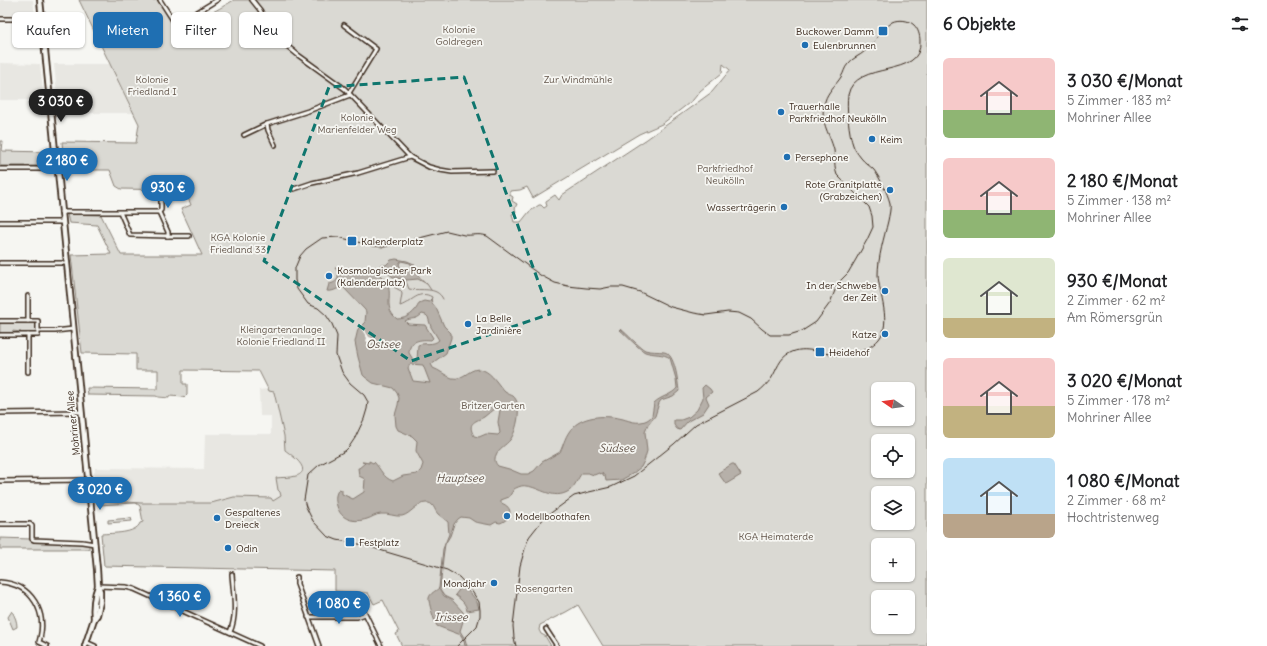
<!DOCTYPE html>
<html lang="de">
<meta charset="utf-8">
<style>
:root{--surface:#fff;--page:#f2f2f2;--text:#202124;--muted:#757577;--accent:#1f6fb2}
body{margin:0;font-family:Delius,sans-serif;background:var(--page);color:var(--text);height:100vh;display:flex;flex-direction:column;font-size:15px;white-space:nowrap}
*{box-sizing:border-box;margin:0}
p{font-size:13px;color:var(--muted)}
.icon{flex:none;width:22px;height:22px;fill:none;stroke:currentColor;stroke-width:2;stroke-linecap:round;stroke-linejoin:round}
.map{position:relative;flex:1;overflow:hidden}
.sheet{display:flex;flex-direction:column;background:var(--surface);width:340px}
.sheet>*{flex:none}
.hud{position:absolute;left:12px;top:12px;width:380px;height:36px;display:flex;gap:8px}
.needle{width:26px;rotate:283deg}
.fabs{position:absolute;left:871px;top:382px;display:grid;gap:8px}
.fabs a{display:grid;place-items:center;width:44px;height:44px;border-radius:6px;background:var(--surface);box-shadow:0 1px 3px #0004;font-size:20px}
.price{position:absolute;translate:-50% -34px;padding:0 9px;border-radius:14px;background:var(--accent);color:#fff;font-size:13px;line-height:26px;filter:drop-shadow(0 1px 2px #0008)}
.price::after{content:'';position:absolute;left:50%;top:24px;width:12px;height:9px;margin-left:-6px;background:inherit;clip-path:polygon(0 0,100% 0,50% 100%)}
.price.selected{background:#222;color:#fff}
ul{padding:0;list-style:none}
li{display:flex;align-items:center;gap:12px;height:100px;padding:0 16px}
li span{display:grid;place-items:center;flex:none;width:112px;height:80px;border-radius:6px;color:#555}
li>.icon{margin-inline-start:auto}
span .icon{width:48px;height:48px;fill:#fffc;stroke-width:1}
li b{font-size:17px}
h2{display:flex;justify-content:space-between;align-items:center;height:48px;padding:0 16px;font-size:17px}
.tag{padding:0 14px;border-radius:6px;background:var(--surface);box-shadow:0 1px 3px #0004;font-size:14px;line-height:36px}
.tag.selected{background:var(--accent);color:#fff}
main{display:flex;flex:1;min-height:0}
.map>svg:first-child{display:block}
.built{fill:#e8e7e2}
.green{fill:#dad9d3;stroke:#8a8278;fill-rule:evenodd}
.water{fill:#b6b0a9;stroke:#857a71;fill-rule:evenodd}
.pier{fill:#f6f6f2}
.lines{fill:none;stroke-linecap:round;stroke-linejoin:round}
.stream{stroke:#857a71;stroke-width:1}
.minor-casing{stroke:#3b2a1e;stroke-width:6}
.secondary-casing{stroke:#3b2a1e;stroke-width:8}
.minor{stroke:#f6f6f2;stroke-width:3}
.secondary{stroke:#f6f6f2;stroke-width:4.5}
.rail{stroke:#3b2a1e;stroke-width:1}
.marked{fill:none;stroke:#0f766e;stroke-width:3;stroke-dasharray:8 5;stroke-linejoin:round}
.poi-dot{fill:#1f6fb2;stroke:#f6f6f2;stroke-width:1.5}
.labels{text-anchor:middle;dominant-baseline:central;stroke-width:3.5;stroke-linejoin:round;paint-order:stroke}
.park-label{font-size:10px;fill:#63564b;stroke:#f6f6f2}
.poi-label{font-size:10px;fill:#3b2a1e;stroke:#f6f6f2;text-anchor:start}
.street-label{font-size:10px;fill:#3b2a1e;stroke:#f6f6f2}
.water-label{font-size:11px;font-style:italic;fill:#605248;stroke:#f6f6f2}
</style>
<main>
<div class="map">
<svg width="927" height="646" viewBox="0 0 927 646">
<rect width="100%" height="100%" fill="#f6f6f2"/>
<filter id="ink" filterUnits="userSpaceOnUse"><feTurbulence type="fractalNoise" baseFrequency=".025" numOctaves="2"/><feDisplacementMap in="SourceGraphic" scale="8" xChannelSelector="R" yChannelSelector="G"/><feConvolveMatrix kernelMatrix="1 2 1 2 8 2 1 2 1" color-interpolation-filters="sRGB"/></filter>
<g filter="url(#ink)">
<g class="built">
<path d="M 0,0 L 33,0 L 35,16 L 34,16 L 34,18 L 0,18 Z"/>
<path d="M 0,63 L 40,64 L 44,100 L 0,100 Z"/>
<path d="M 54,64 L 110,64 L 133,113 L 74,113 L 74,103 L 58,104 Z"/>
<path d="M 268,389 L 269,391 L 274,392 L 274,393 L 284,436 L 285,450 L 299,460 L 301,463 L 302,470 L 299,474 L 294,477 L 280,492 L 281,497 L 277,500 L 273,502 L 271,498 L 234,497 L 211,503 L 141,503 L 98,500 L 94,472 L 95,472 L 95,468 L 204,469 L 205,434 L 271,434 L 271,416 L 260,416 L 259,390 Z"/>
</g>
<g class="green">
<path d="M 79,0 L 159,0 L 175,27 L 193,16 C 203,20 225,5 234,0 L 927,0 L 927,646 L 603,646 L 578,605 L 566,612 L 540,625 L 539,630 L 541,634 L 545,636 L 551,646 L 402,646 L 396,634 L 399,632 L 383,600 L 374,604 L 368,593 L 335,591 L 335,571 L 104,566 L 101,534 C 112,533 136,534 140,523 L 143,522 L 140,506 L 136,503 L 98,505 L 98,500 L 141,503 L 211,503 L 234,497 L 271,498 L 273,501 L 281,496 L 280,492 L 278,490 L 276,478 C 282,477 290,478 296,476 C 314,470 290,454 285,450 L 284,436 L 274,392 L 269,391 L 259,371 L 183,370 L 183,384 L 187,384 L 187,395 L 184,398 L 184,397 L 169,396 L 169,398 L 158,397 L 156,396 L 88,395 L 87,388 L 158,389 L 158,370 L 136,370 L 136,354 L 82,353 L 71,255 L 111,254 L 97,225 L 69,223 L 67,214 L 101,215 L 121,255 L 202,255 L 181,209 L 191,205 C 188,197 185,192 175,190 L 121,189 L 116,186 L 110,170 L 63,170 L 63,163 L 64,163 L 62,142 L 136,143 L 139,124 ZM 723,64 L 730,70 L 712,92 L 647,139 L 562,195 L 559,200 L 555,195 L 546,201 L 546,203 L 547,206 L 544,208 L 541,205 L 539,205 L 529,212 L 521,222 L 514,222 L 512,214 L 516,212 L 515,208 L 517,204 L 512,201 L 513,197 L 510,195 L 510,191 L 520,190 L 527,187 L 533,198 L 639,134 L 662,124 L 693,100 L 700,91 L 722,73 ZM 878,389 L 908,389 L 908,419 L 878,419 ZM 878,441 L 908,441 L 908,471 L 878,471 ZM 878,493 L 908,493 L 908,523 L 878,523 ZM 878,545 L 908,545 L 908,575 L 878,575 ZM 878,597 L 908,597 L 908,627 L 878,627 Z"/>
<path d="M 0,141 L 3,141 L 2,151 L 49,152 L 50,161 L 48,161 L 49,164 L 46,166 L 0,166 Z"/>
<path d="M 0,323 L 35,323 L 37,325 L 37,331 L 34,333 L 22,333 L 21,332 L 13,331 L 12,334 L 0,333 Z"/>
<path d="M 131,518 L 132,521 L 108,523 L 108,520 Z"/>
<path d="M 0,538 L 31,539 L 34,542 L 89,543 L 89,549 L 0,549 Z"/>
<path d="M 12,611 C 15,617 17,621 17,627 L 13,629 L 8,617 Z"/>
</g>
<g class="water">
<path d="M 396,259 L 407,261 L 414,264 L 416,274 L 427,284 L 418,279 L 407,280 L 393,277 L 383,269 L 380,265 L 386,265 L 391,260 ZM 401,261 L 410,263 L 412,266 L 408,269 L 401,269 L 399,264 Z"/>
<path d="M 338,267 L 342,267 L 347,274 C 351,274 355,274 359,273 C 362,272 365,270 369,270 C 374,270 378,273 382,277 C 398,292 380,305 397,319 C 407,319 416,312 419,303 L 424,301 L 429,302 L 431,299 L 432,303 L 436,308 L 444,326 L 451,333 L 451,338 L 446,353 L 431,364 L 433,368 C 439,370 446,376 452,378 C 464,381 471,365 483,370 C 493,374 498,385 505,392 C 508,394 511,395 513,396 C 523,404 517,431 510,440 C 506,445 498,449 496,455 C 494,459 495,463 498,466 L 509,469 L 521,474 L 528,474 L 534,471 L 542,462 L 560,452 C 564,444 565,435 573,427 C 585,415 607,415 623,419 C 630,421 637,424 645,421 C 648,420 650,418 652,416 L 654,403 C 661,396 672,395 677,388 L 676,379 L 670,358 C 663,353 654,355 645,352 C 639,349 626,335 620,330 L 621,329 C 627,334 638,346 645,350 C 651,352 658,351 664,352 C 675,353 678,382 679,391 L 673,396 L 661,400 L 659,403 L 655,416 L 648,425 L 645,432 L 647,451 L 644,461 L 641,467 L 632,474 L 621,480 L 606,481 L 605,476 L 604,476 L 602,473 L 600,474 L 599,473 L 594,475 L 588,473 L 582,473 C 577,479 575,487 569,491 C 553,501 540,487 526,486 C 522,485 518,487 514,489 L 509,497 L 501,500 L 501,503 C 514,507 512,519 500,523 L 496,522 L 491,525 L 475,522 L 469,518 L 461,517 L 458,519 L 454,524 L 450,536 L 445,544 L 443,558 L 440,590 L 444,596 L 452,600 L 463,612 L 464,618 L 460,631 L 465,639 L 467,646 L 465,646 L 464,641 L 461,635 L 437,626 C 435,623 428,602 429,598 C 430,593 436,591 439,588 L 443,549 L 449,534 L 448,522 C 445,519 441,517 438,514 C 434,510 434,502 426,503 C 416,503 411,514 402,516 C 395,517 388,513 381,514 C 376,514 371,518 367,519 C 354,523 341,520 337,506 C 335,500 335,494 339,489 L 342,490 L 342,494 L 353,499 L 364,492 L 365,479 L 359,476 L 358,468 L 359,468 L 365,463 L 362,462 L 363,462 L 369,463 L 369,461 L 373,463 L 374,462 C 381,469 383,478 393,481 L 403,476 L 417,474 L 421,470 L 423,464 L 416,451 L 417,441 L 412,436 L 398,430 L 396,426 L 395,415 L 398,405 L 399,398 L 397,393 L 393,388 L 373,383 L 365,377 L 363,375 L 358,357 L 355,342 L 358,329 L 365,322 L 366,312 L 365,310 L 343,287 C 338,287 335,292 327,291 L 329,284 C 338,283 341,275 335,268 ZM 422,314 L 426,315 L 428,317 L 431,327 L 439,340 C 433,346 425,342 418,345 L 417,361 L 416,362 L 414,361 L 409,353 C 409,340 421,339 431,340 L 433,338 L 425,325 L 408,324 L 405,321 C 412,317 415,321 422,314 ZM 410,364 L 423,365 L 430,383 L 413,381 L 408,368 ZM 495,408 L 499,408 L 500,410 L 498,422 L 500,433 L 498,435 L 486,434 L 479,437 L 474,436 C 467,423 474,422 484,417 C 488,414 491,411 495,408 Z"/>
<path d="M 705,385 L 710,389 L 712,392 L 706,397 L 709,404 L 703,413 L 688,421 L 680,430 L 677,429 L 674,425 L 674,420 L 681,420 L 689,417 L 697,410 L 703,398 L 702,388 Z"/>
<path d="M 732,464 L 734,464 L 741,475 L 726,484 L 718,473 Z"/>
<path d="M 462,586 C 470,593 477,598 479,609 L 467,611 C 466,603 461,600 455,595 Z"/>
</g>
<path class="pier" d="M 361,324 L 369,337 L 372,338 L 372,340 L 371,343 L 369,343 L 366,341 L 367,338 L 359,325 Z"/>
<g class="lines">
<g class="stream">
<path d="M 399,279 L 399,283 L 394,287 L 401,291 L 402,294 L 400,306 C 412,302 419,289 432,297 L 431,300"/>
<path d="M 405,279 L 409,289 C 421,291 437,286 443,299"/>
<path d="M 427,284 L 431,290"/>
</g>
<g class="minor-casing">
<g id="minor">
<path d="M 160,0 L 176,25 L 217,0"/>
<path d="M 252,0 L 260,10 L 271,31 L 275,36 L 298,55 L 345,89 L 410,157 L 429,167 L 440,170 L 452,172 L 493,171"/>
<path d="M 0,19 L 42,19"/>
<path d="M 344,25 L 376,49 L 349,93"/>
<path d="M 267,124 L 268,130 L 275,145"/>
<path d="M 244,135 L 267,124 L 308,111 L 350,95"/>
<path d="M 0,169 L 57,169"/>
<path d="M 294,189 L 312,183 L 358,173 L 410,157"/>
<path d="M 61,212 L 120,212 L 130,235 L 168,236 L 168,232 L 159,212 L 120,212"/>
<path d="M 159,212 L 161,210 L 161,199"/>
<path d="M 0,222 L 62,222"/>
<path d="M 168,236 L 189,236"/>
<path d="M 0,263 L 66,263"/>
<path d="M 28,296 L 28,321"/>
<path d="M 0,321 L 38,321 L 38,335 L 0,335"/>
<path d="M 38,331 L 55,331 L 73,329"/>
<path d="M 28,372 L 28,335"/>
<path d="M 0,413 L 81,412"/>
<path d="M 0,481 L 88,480"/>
<path d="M 0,524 L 30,524 L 32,526 L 32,539 L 34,540 L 82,542 L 95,544"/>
<path d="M 297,577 L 297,584 L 319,646"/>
<path d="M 0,582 C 32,584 48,612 39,642 L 47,646"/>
<path d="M 98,586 L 126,587 L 134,589 L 260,646"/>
<path d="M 363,609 L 381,646"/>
<path d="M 308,617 L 357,617 L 365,614"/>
<path d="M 546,629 L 557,646"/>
<path d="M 230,632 C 238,614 233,592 232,574"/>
<path d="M 86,642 L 95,646"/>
</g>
</g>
<g class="secondary-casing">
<g id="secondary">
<path d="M 40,0 L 55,151 L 57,161 L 97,569 L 98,586 L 100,591 L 100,602 L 97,615 L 94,619 L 85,646"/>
<path d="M 55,153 L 54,163 L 57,169"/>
<path d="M 94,619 C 93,608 94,596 98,586"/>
</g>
</g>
<use href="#minor" class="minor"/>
<use href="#secondary" class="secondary"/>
<path class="rail" d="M 457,646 L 477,626 L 480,616 L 480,610 L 479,602 L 471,590 L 459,577 L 447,570 L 383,551 L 364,545 L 337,540 L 327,536 L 313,521 L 306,507 L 304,500 L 305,494 L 308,475 L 319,465 L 345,451 L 349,447 L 355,438 L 364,419 L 367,409 L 368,402 L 364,395 L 350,383 L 342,372 L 336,355 L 337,336 L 332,324 L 326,315 L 318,308 L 308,304 L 297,289 L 295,280 L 295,268 L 300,256 L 306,249 L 322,238 L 338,237 L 373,246 L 384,247 L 447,231 C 453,232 458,234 464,235 C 472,236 478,233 487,236 L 540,275 L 555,283 L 568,286 L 586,288 L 600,289 L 610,287 L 623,287 L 640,292 L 671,307 L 694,313 L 706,315 L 728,312 L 739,313 L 751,319 L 762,329 L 770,335 L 789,335 L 802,331 L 816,322 L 830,303 L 838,283 L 848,273 L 855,261 L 867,240 L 873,227 L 872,216 L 869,207 L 837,175 C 834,167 835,158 834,150 C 829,131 819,122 825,101 C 828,91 836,85 841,77 C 844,73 844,68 848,64 C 852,58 860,56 865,51 C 874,43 883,28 893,22 C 899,19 909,20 914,25 C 918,29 920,35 920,41 C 923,80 855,59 848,95 C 846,105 849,135 853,145 C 854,149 858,154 861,158 C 864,162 870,166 874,170 C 881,180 887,192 890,203 C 891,209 889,215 888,221 C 884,238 878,257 878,275 C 879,294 892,323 879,339 C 872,347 865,350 855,353 C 849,354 843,355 837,355 C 821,354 805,345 790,353 C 779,358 777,370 771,379 C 767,384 763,388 758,392 L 696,424 L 674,444 L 634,476 L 611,487 L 589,492 L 574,496 L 544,518 L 529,537 L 526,545 L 520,566 L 513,626 L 514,638 L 516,646"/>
</g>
</g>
<path class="marked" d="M 464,77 L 550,314 L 411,361 L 264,261 L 329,87 Z"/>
<g class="poi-dot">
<rect x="878" y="26" width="10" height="10" rx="2"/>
<circle cx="805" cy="45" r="4"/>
<circle cx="781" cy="112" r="4"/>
<circle cx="872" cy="139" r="4"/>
<circle cx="787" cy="157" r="4"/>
<circle cx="890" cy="190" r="4"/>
<circle cx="784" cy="207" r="4"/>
<rect x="347" y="236" width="10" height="10" rx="2"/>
<circle cx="329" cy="276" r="4"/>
<circle cx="885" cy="291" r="4"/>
<circle cx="468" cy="324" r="4"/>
<circle cx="885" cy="334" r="4"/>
<rect x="815" y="347" width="10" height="10" rx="2"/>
<circle cx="507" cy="516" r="4"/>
<circle cx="217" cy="518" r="4"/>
<rect x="345" y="537" width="10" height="10" rx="2"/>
<circle cx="228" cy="548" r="4"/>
<circle cx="494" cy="583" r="4"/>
</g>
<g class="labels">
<g class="park-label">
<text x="459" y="29">Kolonie<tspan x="459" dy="12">Goldregen</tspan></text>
<text x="152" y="79">Kolonie<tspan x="152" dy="12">Friedland I</tspan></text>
<text x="578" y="79">Zur Windmühle</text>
<text x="357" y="117">Kolonie<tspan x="357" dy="12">Marienfelder Weg</tspan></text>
<text x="725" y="168">Parkfriedhof<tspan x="725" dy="12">Neukölln</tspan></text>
<text x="238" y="237">KGA Kolonie<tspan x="238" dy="12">Friedland 33</tspan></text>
<text x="281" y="329">Kleingartenanlage<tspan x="281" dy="12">Kolonie Friedland II</tspan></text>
<text x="493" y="405">Britzer Garten</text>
<text x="776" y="536">KGA Heimaterde</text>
<text x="544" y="588">Rosengarten</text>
</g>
<g class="poi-label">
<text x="874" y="31" text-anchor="end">Buckower Damm</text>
<text x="813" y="45">Eulenbrunnen</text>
<text x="789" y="106">Trauerhalle<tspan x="789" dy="12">Parkfriedhof Neukölln</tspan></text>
<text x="880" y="139">Keim</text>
<text x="795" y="157">Persephone</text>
<text x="882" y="184" text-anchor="end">Rote Granitplatte<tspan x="882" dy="12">(Grabzeichen)</tspan></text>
<text x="776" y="207" text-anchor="end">Wasserträgerin</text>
<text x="361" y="241">Kalenderplatz</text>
<text x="337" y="270">Kosmologischer Park<tspan x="337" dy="12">(Kalenderplatz)</tspan></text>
<text x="877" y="285" text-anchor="end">In der Schwebe<tspan x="877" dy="12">der Zeit</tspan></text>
<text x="476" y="318">La Belle<tspan x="476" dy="12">Jardinière</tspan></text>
<text x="877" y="334" text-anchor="end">Katze</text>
<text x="829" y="352">Heidehof</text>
<text x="225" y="512">Gespaltenes<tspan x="225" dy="12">Dreieck</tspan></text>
<text x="515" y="516">Modellboothafen</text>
<text x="359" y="542">Festplatz</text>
<text x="236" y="548">Odin</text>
<text x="486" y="583" text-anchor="end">Mondjahr</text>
</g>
<g class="street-label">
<text transform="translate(73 423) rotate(-96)">Mohriner Allee</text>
</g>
<g class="water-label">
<text x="383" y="344">Ostsee</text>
<text x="617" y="448">Südsee</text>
<text x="460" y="478">Hauptsee</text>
<text x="451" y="617">Irissee</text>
</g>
</g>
</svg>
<div class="fabs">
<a><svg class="needle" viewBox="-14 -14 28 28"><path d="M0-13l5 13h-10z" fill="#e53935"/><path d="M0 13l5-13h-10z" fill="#757577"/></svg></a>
<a><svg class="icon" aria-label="locate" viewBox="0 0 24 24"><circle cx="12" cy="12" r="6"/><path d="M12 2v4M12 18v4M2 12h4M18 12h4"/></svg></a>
<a><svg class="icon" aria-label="layers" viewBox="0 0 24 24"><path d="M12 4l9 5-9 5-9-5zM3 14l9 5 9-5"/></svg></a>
<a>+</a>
<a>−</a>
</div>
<b class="price selected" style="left:61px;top:123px">3 030 €</b>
<b class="price" style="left:67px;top:182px">2 180 €</b>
<b class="price" style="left:168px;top:209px">930 €</b>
<b class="price" style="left:100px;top:511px">3 020 €</b>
<b class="price" style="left:180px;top:618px">1 360 €</b>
<b class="price" style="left:339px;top:625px">1 080 €</b>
<div class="hud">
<a class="tag">Kaufen</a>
<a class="tag selected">Mieten</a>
<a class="tag">Filter</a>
<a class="tag">Neu</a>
</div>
</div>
<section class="sheet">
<h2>6 Objekte<svg class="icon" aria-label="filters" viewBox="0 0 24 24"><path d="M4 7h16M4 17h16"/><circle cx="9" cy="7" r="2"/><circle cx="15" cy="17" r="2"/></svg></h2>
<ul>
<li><span style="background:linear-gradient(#f6c9c9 65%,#8fb573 0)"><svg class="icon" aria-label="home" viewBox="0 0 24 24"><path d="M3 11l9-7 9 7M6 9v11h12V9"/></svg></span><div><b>3 030 €/Monat</b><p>5 Zimmer · 183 m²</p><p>Mohriner Allee</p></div></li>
<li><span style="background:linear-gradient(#f6c9c9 65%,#8fb573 0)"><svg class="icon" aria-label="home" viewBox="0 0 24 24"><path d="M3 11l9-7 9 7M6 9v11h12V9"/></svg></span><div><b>2 180 €/Monat</b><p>5 Zimmer · 138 m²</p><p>Mohriner Allee</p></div></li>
<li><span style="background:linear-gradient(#dfe7d0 75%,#c2b280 0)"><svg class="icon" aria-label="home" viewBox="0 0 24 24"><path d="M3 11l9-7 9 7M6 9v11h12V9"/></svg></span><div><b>930 €/Monat</b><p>2 Zimmer · 62 m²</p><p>Am Römersgrün</p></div></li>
<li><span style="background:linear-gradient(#f6c9c9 60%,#c2b280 0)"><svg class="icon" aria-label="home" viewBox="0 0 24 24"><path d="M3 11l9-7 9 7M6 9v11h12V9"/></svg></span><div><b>3 020 €/Monat</b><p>5 Zimmer · 178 m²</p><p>Mohriner Allee</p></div></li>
<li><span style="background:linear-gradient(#bfe0f5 70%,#b9a48a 0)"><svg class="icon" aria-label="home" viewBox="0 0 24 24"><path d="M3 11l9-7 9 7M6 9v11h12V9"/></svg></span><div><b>1 080 €/Monat</b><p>2 Zimmer · 68 m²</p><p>Hochtristenweg</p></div></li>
</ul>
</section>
</main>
